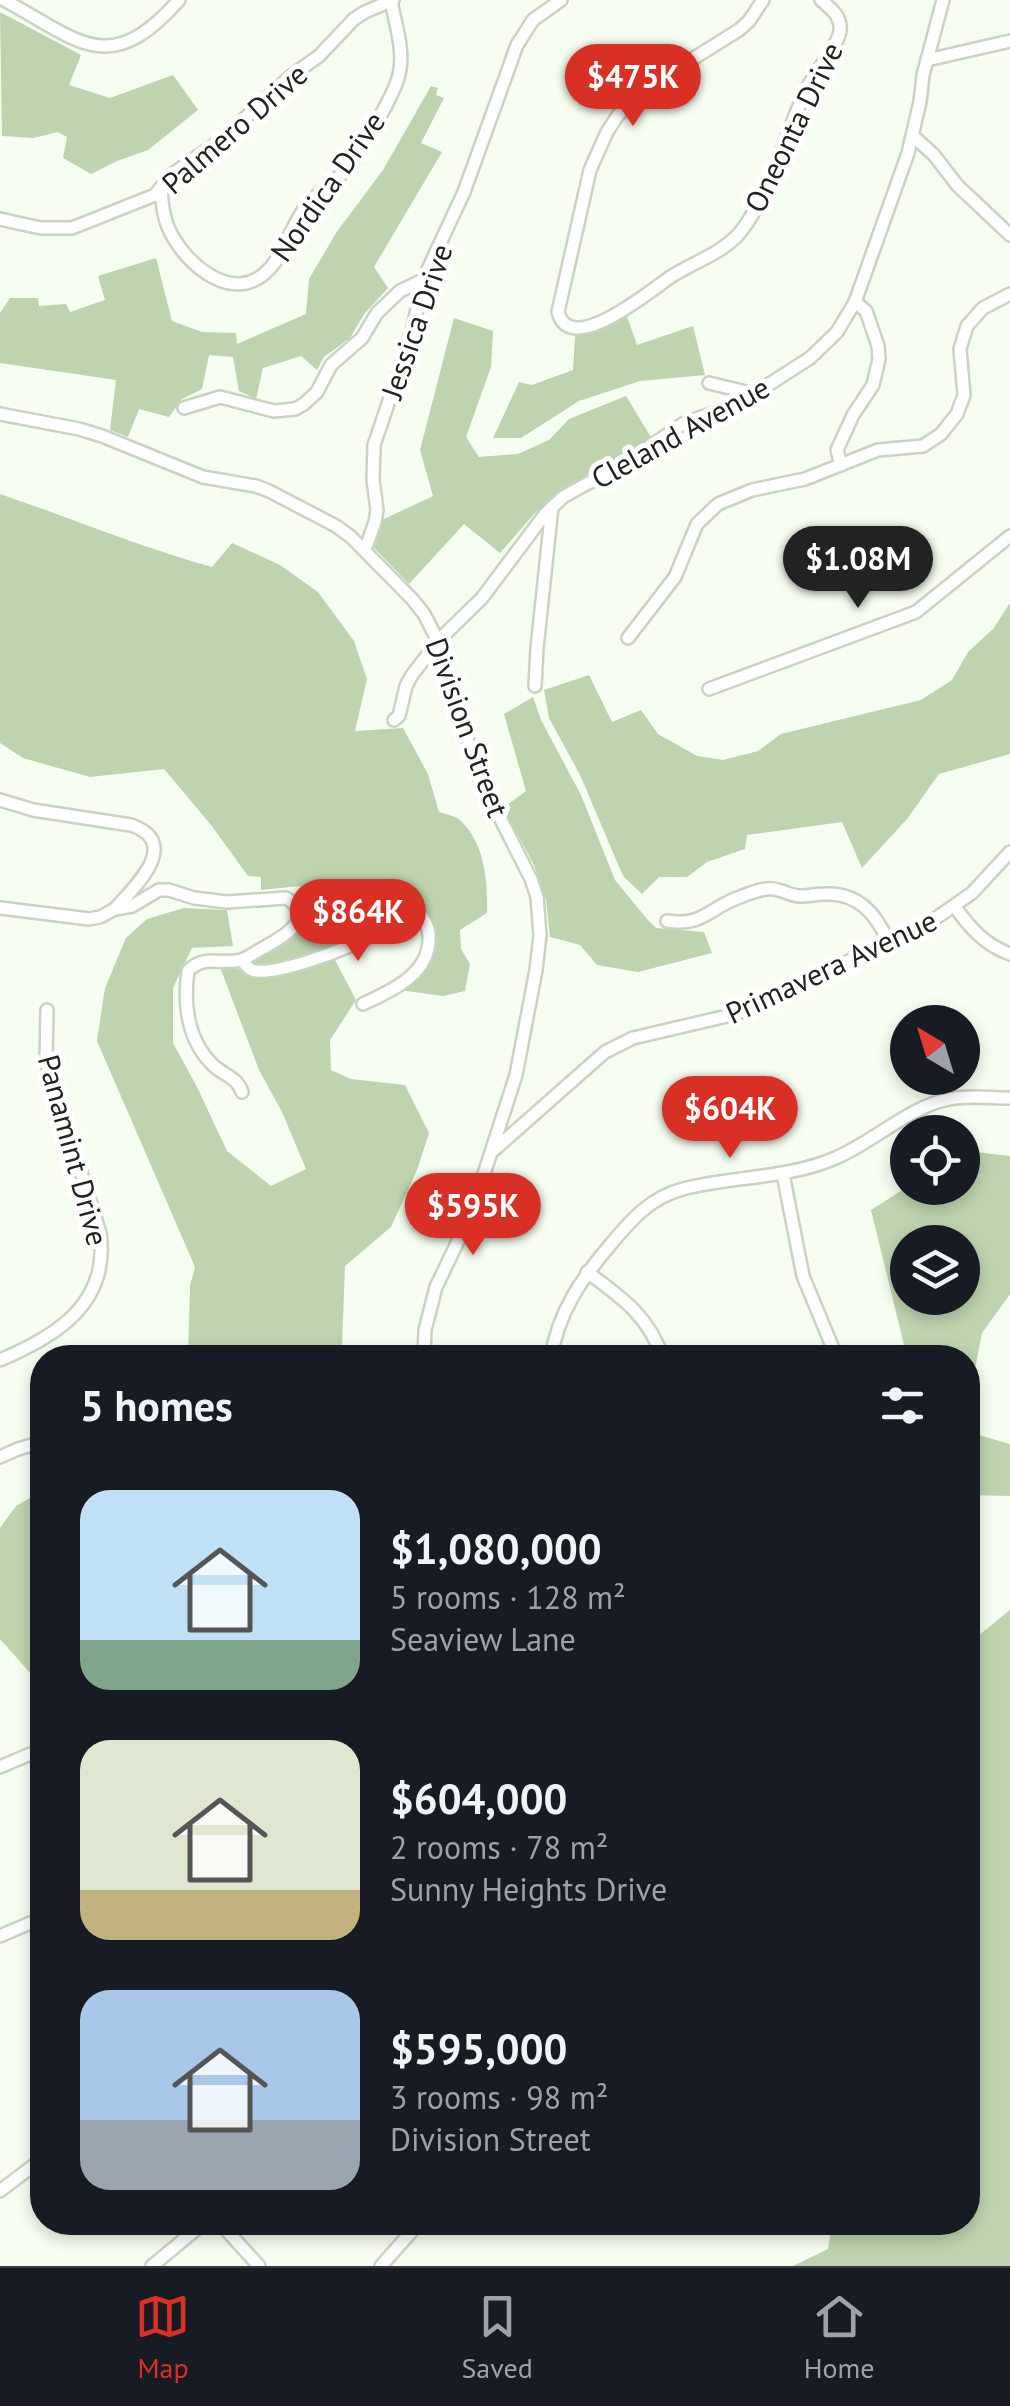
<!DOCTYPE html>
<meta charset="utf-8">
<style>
:root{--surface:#171b24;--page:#20242c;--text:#f1f3f6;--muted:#9ea1a6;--line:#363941;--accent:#d93025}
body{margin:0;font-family:"PT Sans",sans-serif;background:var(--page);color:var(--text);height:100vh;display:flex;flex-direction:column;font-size:38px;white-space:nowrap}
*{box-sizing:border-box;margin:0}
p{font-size:32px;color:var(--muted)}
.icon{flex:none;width:55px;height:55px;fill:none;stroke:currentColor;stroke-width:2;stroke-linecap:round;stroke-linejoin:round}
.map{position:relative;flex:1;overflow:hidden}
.side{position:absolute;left:30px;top:1345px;width:950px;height:890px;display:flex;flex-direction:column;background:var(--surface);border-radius:40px;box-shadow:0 5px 15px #0003}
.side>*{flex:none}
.needle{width:65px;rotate:322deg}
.fabs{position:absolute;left:890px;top:1005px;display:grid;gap:20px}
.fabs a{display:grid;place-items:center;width:90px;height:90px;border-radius:50%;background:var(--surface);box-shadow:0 5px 15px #0003;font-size:50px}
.price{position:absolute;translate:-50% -85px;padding:0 22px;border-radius:35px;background:var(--accent);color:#fff;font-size:32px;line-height:65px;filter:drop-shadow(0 2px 5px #0008)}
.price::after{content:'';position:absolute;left:50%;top:60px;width:30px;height:22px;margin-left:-15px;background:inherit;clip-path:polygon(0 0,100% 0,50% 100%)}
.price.on{background:#222;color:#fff}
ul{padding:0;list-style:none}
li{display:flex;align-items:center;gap:30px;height:250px;padding:0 50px}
li span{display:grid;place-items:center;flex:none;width:280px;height:200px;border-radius:30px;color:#555}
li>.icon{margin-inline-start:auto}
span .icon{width:120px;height:120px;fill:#fffc;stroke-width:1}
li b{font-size:42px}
h2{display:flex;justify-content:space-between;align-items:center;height:120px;padding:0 50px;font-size:42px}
.menu{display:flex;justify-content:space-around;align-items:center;height:140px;border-top:2px solid var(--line);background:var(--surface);font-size:28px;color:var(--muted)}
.menu a{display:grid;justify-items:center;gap:5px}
.menu .on{color:var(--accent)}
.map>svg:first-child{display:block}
.green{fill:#bdd4ae;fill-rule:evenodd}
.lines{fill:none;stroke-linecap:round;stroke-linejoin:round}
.minor-casing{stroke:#c8d3c2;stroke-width:16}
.minor{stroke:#fff;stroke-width:11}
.labels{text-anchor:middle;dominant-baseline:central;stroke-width:10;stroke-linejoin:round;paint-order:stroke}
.street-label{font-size:30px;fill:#20241e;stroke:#fff}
</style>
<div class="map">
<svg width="1010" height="2266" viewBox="0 0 1010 2266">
<rect width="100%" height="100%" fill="#f6fef1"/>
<g class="green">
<path d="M 0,12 L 81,55 L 69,85 L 110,98 L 173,75 L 198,110 L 148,150 L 117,161 L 91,174 L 63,158 L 67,137 L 58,132 L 33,138 L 2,136 Z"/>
<path d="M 431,86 L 438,88 L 436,95 L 444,98 L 421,143 L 442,152 L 374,267 L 388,288 L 365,313 L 350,338 L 324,357 L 317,370 L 301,356 L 263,368 L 256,399 L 239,391 L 233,357 L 209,355 L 202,389 L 182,399 L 169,417 L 139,409 L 128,437 L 110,430 L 116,380 L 0,363 L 0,313 L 10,298 L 38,298 L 39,306 L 66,304 L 70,312 L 105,300 L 98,276 L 156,258 L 172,321 L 202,332 L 236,333 L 237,344 L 306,314 L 309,279 L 336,233 L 383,170 Z"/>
<path d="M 627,316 L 637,345 L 693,326 L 705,375 L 640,381 L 579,401 L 521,438 L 493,438 L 519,382 L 532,385 L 573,370 L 575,336 Z"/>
<path d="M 454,318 L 493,331 L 491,367 L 466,437 L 479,457 L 518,454 L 549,440 L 569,419 L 626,396 L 651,437 L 622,461 L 561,489 L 536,512 L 500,553 L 464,524 L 409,584 L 373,547 L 382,520 L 433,496 L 420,450 Z"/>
<path d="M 0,494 C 71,518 140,547 212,567 L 232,543 L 280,565 L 318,592 L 354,641 L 367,679 L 355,731 L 403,728 L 428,774 L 439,812 C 446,814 456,816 461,821 C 485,844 488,882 487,913 L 460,930 L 461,949 L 470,964 L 465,991 L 443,996 L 400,990 C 409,983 423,974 429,964 C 438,949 436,925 425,913 C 417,904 408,901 397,905 C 383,909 378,922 368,930 C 361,936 348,939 339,943 C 311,955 281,970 250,965 L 251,960 C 271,949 304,938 304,911 C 304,903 301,894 300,886 L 261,890 L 261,877 L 248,876 L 211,825 L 164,769 L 90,777 L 23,758 L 0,743 Z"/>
<path d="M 1010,603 L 1010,754 L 939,774 L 907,819 L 862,868 L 842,822 L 747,835 L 745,849 L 707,862 L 687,877 L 659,877 L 642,894 L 623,876 L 580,775 L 549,718 L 544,690 L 589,675 L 612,722 L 641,710 L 658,734 L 697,756 L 723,760 L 758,751 L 781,734 L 921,700 L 952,680 L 968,652 L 993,629 Z"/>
<path d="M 533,697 L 541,720 L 581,795 L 615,880 L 647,919 L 656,928 L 704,932 L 712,953 L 638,972 L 597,965 L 580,945 L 550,937 L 546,900 L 534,865 L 503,808 L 526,791 L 504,714 Z"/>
<path d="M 184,908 L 227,910 L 233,946 L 192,948 L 173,988 L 173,1043 L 197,1087 L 227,1151 L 271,1186 L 306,1169 L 282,1112 L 259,1070 L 220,967 L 268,973 L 334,958 L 356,1000 L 330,1040 L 331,1070 L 351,1079 L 405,1085 L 429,1133 L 417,1170 L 391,1227 L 345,1266 L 342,1347 L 338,1357 L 188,1357 L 190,1286 L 195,1267 L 97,1041 L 105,988 L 126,938 L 147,919 Z"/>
<path d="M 967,1151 L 1010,1156 L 1010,1294 L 982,1333 L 968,1404 L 968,1358 L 907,1357 L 871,1210 L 907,1187 L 962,1188 L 963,1154 ZM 908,1242 L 962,1242 L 962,1298 L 908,1298 Z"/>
<path d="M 968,1432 L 1010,1444 L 1010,1496 L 968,1495 Z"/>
<path d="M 42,1491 L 42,1671 L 32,1675 L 0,1639 L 0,1528 L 16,1506 Z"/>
<path d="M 1010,1610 L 1010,2266 L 793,2266 L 828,2249 L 832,2223 L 968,2222 L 968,1644 Z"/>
</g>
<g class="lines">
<g class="minor-casing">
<g id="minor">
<path d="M 4,0 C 80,41 109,79 179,0"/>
<path d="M 763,0 L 749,21 L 739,30 L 646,88 L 618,115 L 607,132 L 590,170 L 558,312 C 570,359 652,289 672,276 C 694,262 718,255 737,236 C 767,203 786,132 806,90 C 813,75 839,44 840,31 C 842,16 830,8 821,0"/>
<path d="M 927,60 L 1010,41"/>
<path d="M 913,136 L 934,155 L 957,185 L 1010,235"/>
<path d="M 161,190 C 162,202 163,216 168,227 C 181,259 228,304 264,274 C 287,254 289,226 308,204 C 320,191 336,182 347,168 C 361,152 394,95 399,75 C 405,51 395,24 391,0"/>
<path d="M 0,219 L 41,228 L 72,228 L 155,195 L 171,175 L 221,140 L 291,76 L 319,56 L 354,19 L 365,12 L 393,0"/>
<path d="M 709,383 L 754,394"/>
<path d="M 184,408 L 220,397 L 274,411 L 295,409 L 304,404 L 317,392 L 331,365 L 362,338 L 377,313 L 400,291 L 423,280"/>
<path d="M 0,414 L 79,429 L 102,436 L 203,477 L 256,486 L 269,491 L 336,526 L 351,537 L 413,600 L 424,614 L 438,641 L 446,673 L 479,776 L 531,879 L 537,897 L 540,935 L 536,970 L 516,1075 L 471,1214 L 436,1287 L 425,1330 L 424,1358"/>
<path d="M 841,465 L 837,450 L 853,415 L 873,385 L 879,359 L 878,346 L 866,311 L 855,302"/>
<path d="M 365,550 L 375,522 L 377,510 L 373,480 L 374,445 L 412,333 L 423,280 L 464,192 L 517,45 L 533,20 L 561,0"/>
<path d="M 628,638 L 675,577 L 697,524 L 718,504 L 752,490 L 805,479 L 878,450 L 923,446 L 941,434 L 957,414 L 964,395 L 960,349 L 967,326 L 983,308 L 1010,294"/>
<path d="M 535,686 L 537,648 L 552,507"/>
<path d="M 709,689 L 916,612 L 1010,536"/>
<path d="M 394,720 L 399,716 L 406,686 L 412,675 L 438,641 L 482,598 L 545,514 L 563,497 L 588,483 L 631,465 L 658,441 L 684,423 L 722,410 L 754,394 L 810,358 L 837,332 L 855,302 L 908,153 L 920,102 L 923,75 L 943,0"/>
<path d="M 0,800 L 33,810 L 131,825 C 183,843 134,887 115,909"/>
<path d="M 955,907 C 970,928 985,945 1010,954"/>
<path d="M 0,908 L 89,919 L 100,917 L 115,909 L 132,906 L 159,890 L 169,890 L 194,898 L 227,902 L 286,898 C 319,918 281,938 263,948 C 257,951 248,958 241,960 C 221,965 204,954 188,971 C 183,1005 188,1042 214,1066 C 225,1076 237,1077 242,1092"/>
<path d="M 667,921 C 703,927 710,907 740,897 C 751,893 766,886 778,890 C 787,892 792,896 801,896 C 809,896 817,894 825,894 C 859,892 876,915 889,942"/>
<path d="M 242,960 C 245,964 247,968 252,970 C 270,978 355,947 371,935 C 379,929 385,919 393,913 C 399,909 407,906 415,911 C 423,915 429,927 429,936 C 431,974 391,991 363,1004"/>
<path d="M 494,1150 L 605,1052 L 633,1038 L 736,1014 L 929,923 L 972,893 L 1010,852"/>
<path d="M 783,1174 L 803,1276 L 837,1358"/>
<path d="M 587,1272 C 622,1298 648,1315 663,1358"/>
<path d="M 551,1358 C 558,1312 582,1278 611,1244 C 631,1220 651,1197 683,1189 C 733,1176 785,1179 833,1159 C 871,1144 910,1106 949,1099 C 968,1095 990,1098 1010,1098"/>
<path d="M 0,1360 C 57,1336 110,1303 100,1233 L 46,1061 L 47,1010"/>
<path d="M 0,1457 L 18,1449 L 42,1442"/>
<path d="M 968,1523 L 972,1541 L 968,1566"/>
<path d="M 0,1767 L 42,1749"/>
<path d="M 0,1936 L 42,1918"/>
<path d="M 0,2191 L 42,2159"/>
<path d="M 219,2222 L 259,2266"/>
<path d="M 152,2266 L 205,2222"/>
<path d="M 381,2266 L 420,2222"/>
</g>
</g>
<use href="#minor" class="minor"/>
</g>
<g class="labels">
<g class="street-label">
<text transform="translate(793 127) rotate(-64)">Oneonta Drive</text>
<text transform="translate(234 128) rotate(-41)">Palmero Drive</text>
<text transform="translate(327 186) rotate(-55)">Nordica Drive</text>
<text transform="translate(416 321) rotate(-71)">Jessica Drive</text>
<text transform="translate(680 432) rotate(-29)">Cleland Avenue</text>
<text transform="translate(468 727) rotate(70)">Division Street</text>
<text transform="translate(831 966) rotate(-25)">Primavera Avenue</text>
<text transform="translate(74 1150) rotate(75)">Panamint Drive</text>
</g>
</g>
</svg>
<div class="fabs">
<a><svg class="needle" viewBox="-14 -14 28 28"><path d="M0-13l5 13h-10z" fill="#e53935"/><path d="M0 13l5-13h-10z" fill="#9ea1a6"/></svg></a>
<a><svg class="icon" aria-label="locate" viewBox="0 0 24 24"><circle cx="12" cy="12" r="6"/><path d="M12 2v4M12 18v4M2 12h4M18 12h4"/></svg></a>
<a><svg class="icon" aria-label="layers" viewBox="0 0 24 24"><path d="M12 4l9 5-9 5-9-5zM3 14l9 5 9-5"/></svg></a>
</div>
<b class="price" style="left:633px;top:129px">$475K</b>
<b class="price on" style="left:858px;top:611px">$1.08M</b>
<b class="price" style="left:358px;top:964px">$864K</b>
<b class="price" style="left:730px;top:1161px">$604K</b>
<b class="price" style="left:473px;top:1258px">$595K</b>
<section class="side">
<h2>5 homes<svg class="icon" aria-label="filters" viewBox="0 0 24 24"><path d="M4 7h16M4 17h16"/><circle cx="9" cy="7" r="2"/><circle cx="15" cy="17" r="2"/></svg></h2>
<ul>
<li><span style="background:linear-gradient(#bfe0f5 75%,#7fa58c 0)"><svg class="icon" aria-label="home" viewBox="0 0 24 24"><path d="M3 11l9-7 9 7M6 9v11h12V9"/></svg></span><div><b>$1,080,000</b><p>5 rooms · 128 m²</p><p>Seaview Lane</p></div></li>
<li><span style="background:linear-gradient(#dfe7d0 75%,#c2b280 0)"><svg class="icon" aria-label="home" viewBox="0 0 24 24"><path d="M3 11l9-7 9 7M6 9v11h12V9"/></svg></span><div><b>$604,000</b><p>2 rooms · 78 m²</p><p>Sunny Heights Drive</p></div></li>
<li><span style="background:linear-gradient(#a9c7e8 65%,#9aa5b1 0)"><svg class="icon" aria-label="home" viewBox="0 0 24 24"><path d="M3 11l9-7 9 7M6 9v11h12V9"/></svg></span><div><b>$595,000</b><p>3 rooms · 98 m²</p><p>Division Street</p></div></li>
</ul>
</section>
</div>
<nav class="menu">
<a class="on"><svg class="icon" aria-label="map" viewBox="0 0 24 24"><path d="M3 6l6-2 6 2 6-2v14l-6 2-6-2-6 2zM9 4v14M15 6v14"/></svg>Map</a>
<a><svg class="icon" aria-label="saved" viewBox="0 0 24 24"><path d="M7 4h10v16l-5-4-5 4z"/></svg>Saved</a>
<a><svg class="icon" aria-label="home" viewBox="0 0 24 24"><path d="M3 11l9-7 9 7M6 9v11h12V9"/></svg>Home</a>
</nav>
